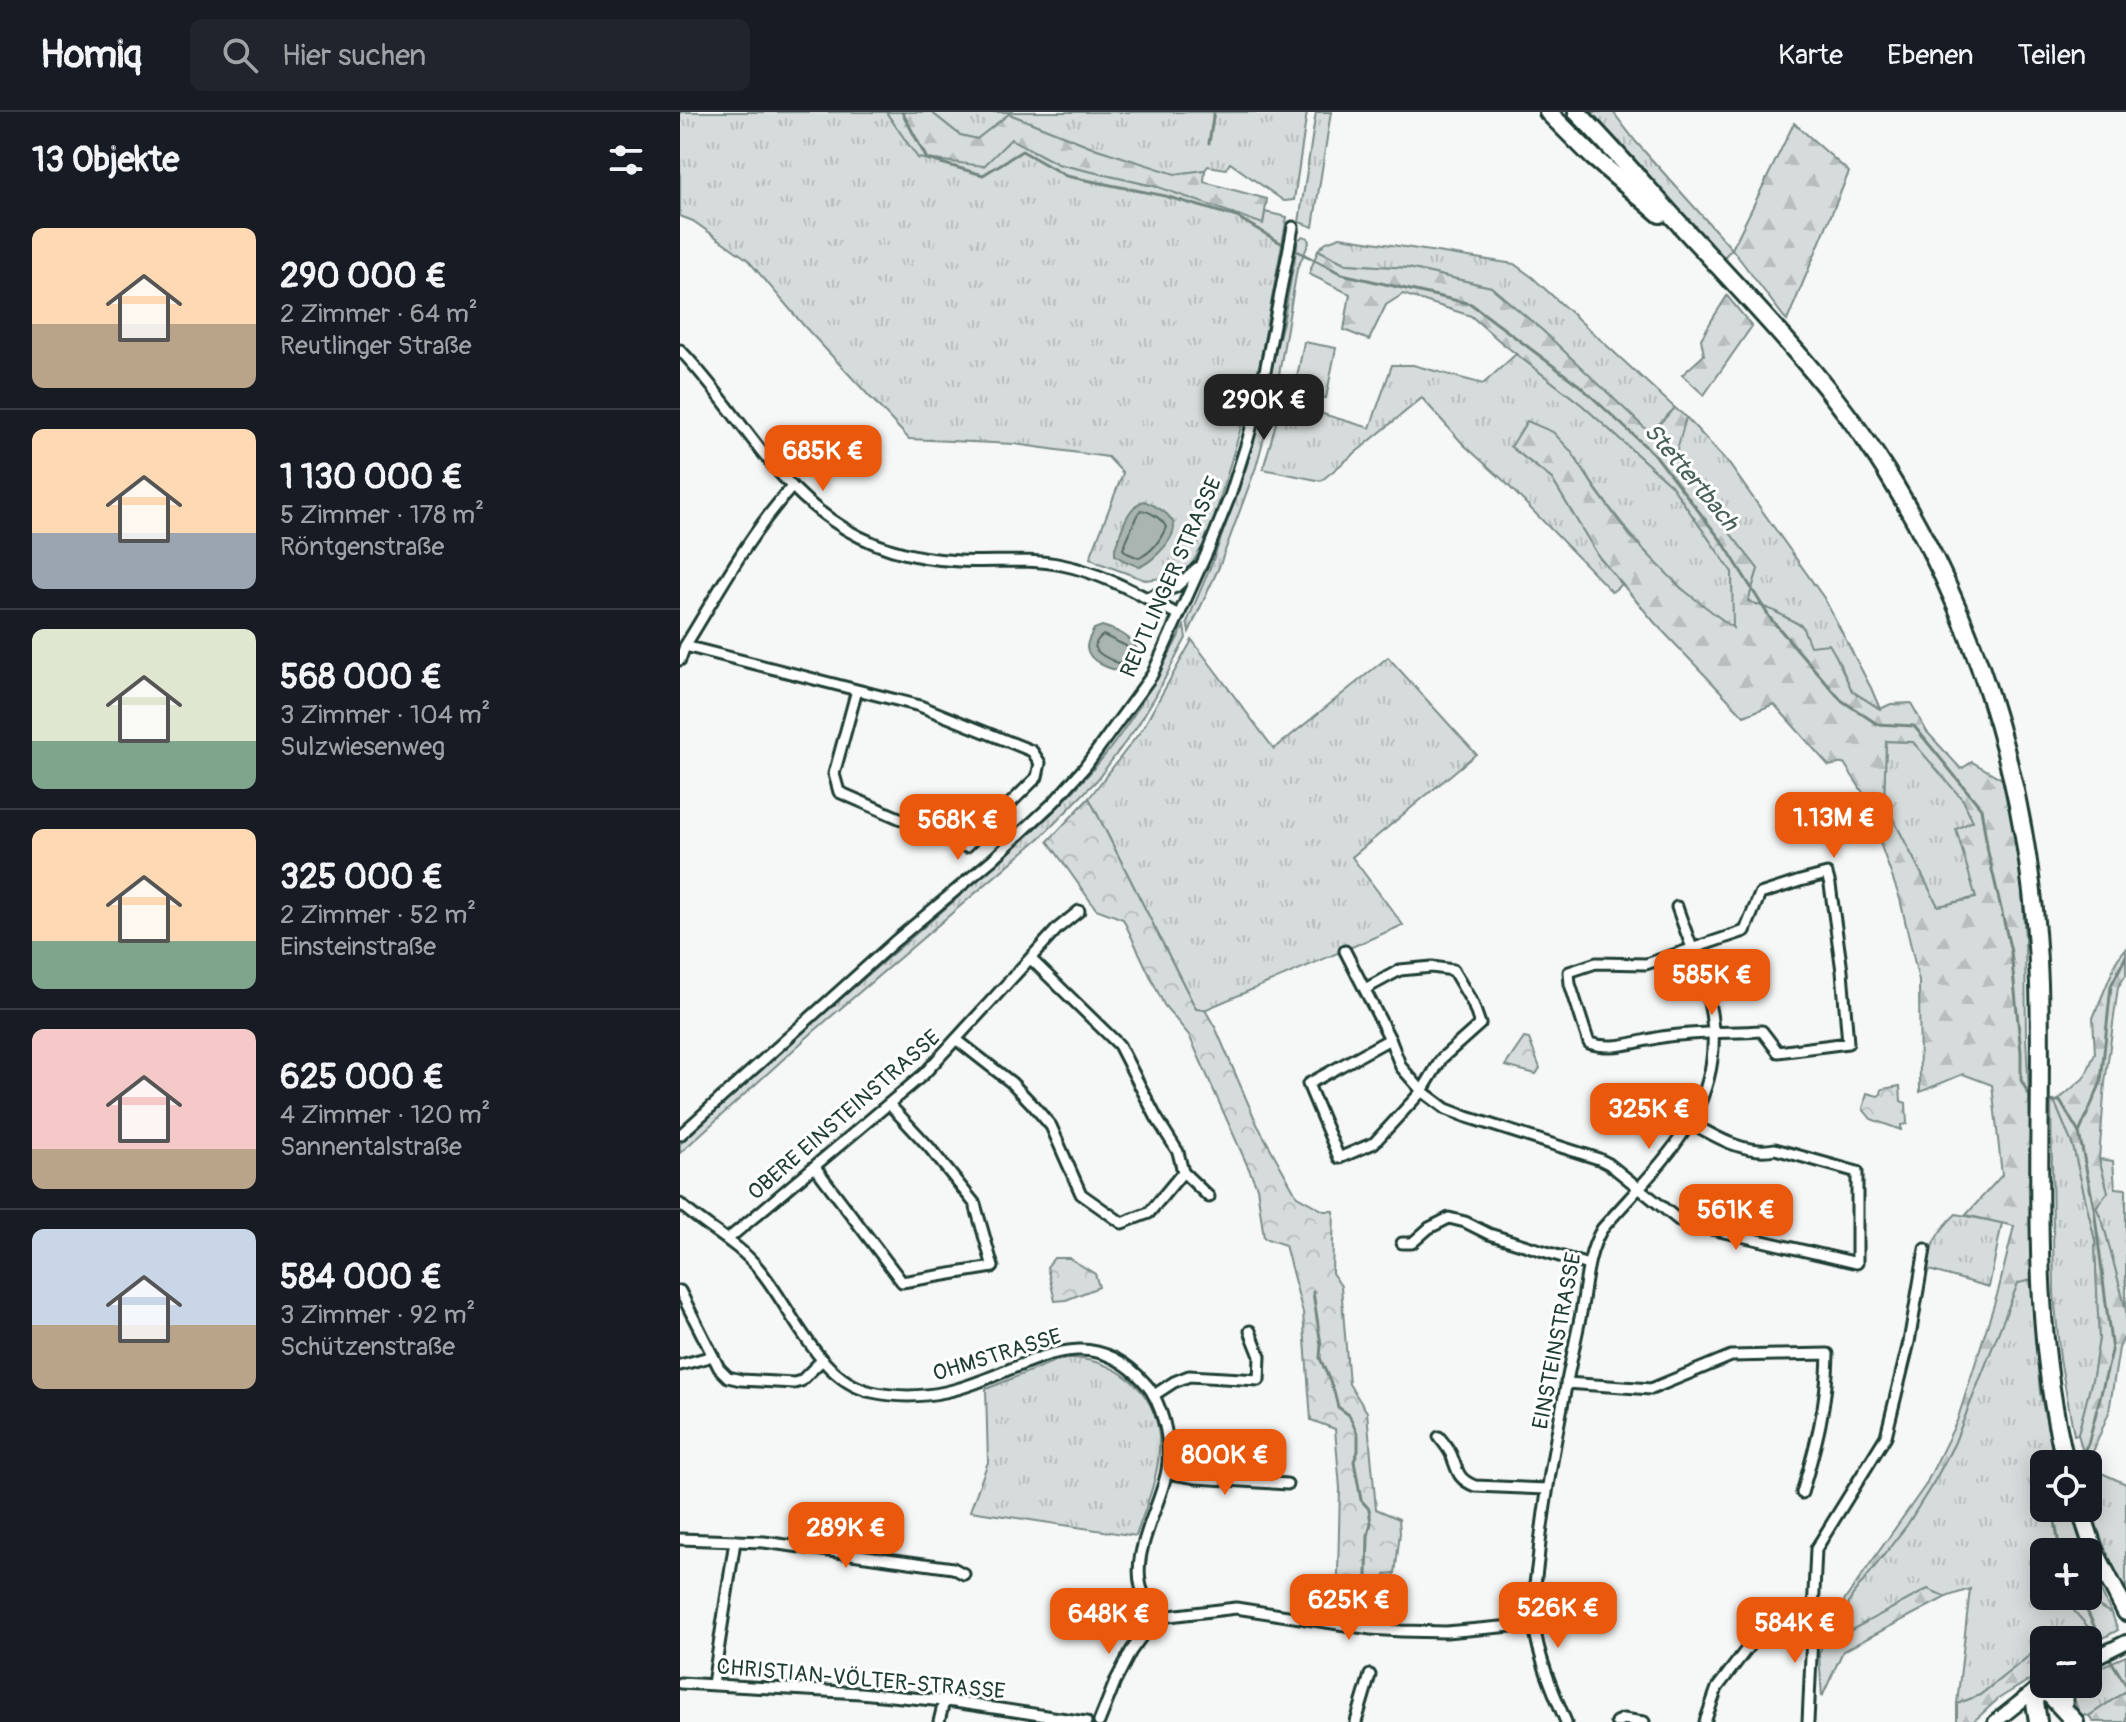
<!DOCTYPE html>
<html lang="de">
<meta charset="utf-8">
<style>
:root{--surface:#171b24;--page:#20242c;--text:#f1f3f6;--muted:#9ea1a6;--line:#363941;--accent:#ea580c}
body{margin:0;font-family:Pangolin,sans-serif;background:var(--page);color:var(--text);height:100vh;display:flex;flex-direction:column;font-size:30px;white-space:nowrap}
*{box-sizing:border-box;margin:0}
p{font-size:26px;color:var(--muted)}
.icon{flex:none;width:44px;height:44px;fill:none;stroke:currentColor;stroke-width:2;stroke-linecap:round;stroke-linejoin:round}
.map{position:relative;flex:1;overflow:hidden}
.details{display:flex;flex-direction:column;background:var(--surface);width:680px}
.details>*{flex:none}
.tools{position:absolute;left:1350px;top:1338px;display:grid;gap:16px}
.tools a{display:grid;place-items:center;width:72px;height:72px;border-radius:12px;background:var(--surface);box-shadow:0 4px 20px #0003;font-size:40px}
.price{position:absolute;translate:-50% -68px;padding:0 18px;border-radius:16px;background:var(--accent);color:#fff;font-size:26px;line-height:52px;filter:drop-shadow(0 2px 4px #0008)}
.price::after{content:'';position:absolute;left:50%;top:48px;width:24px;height:18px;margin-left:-12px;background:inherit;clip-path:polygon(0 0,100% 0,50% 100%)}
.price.active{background:#222;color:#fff}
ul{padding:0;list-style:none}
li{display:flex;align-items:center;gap:24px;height:200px;padding:0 32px}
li+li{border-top:2px solid var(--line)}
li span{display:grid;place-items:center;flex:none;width:224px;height:160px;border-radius:12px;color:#555}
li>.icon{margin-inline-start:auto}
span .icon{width:96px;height:96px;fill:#fffc;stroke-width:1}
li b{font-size:34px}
h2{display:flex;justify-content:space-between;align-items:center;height:96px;padding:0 32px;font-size:34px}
header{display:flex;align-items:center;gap:48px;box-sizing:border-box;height:112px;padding:0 40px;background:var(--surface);border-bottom:2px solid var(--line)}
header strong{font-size:38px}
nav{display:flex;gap:44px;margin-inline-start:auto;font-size:28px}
.search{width:560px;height:72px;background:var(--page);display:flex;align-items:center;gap:20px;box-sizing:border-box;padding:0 28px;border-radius:12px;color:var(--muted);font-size:30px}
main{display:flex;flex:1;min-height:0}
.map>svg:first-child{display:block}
.grass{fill:url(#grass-tufts);stroke:#7a8c88;stroke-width:2}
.forest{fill:url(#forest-firs);stroke:#7a8c88;stroke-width:2;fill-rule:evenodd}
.park{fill:url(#park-crowns);stroke:#7a8c88;stroke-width:2}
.pitch{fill:#d6dcdb;stroke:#7a8c88;stroke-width:2}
.water{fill:#aab5b1;stroke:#72857f;stroke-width:2}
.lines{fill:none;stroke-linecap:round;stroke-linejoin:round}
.shore{stroke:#576d66;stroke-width:2}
.stream{stroke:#72857f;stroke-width:3}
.street-casing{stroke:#1f3d34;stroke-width:15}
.secondary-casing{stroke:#1f3d34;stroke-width:18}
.highway-casing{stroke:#1f3d34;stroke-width:22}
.street{stroke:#fff;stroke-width:9}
.secondary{stroke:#fff;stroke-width:12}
.highway{stroke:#fff;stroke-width:16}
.labels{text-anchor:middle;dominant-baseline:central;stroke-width:6;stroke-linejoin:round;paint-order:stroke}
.street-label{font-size:22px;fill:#1f3d34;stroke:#fff}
.water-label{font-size:24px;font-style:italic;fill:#49615a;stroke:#fff}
</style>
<header>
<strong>Homiq</strong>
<div class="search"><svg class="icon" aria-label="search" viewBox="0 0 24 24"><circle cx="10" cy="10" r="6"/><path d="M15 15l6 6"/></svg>Hier suchen</div>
<nav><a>Karte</a><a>Ebenen</a><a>Teilen</a></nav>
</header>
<main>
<section class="details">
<h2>13 Objekte<svg class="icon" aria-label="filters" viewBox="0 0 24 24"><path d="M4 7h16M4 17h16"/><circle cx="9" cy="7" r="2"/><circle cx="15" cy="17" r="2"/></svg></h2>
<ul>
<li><span style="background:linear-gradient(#ffd9b3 60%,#b9a48a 0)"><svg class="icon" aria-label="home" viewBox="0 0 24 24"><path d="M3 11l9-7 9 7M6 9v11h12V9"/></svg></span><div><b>290 000 €</b><p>2 Zimmer · 64 m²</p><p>Reutlinger Straße</p></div></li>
<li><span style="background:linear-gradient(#ffd9b3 65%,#9aa5b1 0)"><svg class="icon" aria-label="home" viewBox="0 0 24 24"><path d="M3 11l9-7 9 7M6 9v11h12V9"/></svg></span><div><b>1 130 000 €</b><p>5 Zimmer · 178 m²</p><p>Röntgenstraße</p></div></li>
<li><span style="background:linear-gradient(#dfe7d0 70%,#7fa58c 0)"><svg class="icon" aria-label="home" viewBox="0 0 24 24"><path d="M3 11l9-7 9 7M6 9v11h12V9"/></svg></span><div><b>568 000 €</b><p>3 Zimmer · 104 m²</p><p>Sulzwiesenweg</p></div></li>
<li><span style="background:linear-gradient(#ffd9b3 70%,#7fa58c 0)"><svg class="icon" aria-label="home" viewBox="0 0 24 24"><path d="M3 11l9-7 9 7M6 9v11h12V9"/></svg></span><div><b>325 000 €</b><p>2 Zimmer · 52 m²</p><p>Einsteinstraße</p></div></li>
<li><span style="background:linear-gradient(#f6c9c9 75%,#b9a48a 0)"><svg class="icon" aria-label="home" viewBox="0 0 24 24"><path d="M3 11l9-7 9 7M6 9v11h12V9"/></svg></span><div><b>625 000 €</b><p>4 Zimmer · 120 m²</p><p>Sannentalstraße</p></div></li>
<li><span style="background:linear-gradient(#c9d6e8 60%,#b9a48a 0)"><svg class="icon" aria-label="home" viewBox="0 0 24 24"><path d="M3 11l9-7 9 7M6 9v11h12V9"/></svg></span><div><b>584 000 €</b><p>3 Zimmer · 92 m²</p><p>Schützenstraße</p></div></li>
</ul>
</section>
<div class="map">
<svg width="1446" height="1610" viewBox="0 0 1446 1610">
<defs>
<pattern id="grass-tufts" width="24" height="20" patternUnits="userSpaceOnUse" patternTransform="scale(2)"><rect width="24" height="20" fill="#d6dcdb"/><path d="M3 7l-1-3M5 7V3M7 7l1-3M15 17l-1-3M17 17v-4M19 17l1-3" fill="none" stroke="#b7bebd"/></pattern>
<pattern id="forest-firs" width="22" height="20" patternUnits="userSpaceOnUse" patternTransform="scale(2)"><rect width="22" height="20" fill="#d6dcdb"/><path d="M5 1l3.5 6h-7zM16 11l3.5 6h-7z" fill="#b7bebd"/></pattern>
<pattern id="park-crowns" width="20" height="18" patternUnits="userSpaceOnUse" patternTransform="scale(2)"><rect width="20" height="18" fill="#d6dcdb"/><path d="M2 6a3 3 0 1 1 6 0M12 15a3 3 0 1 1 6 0" fill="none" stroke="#b7bebd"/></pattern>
</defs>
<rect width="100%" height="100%" fill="#f6f7f7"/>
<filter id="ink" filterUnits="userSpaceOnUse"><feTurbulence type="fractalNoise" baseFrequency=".0125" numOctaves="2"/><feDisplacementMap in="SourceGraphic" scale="16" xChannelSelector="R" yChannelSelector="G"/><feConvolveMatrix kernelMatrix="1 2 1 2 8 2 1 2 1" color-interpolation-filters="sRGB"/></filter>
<g filter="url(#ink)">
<g class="grass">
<path d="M 0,0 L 206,0 L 239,47 L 331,27 L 378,52 L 478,75 L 583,111 L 585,100 L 607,105 L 580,251 L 529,424 L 509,456 L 495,470 L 491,465 L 465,468 L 419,451 L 410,446 L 443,361 L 428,345 L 334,332 L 229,327 L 125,215 L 67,147 L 13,109 L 0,104 Z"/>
<path d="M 251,0 L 627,0 L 614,88 L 604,89 L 550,51 L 546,57 L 528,54 L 525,58 L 495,63 L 417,37 L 329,2 L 297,27 L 280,23 Z"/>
<path d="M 636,0 L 651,0 L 633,115 L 619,110 Z"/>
<path d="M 911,0 L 933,0 L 956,30 L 1052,137 L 1043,146 L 985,84 Z"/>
<path d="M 623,124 L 628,126 L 629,131 L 617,157 L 595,286 L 576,355 L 539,455 L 509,520 L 507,510 L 532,451 L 567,353 L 604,206 L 618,128 Z"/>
<path d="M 660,125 L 834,152 L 852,165 L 995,296 L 970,322 L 863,219 L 811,175 L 728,156 L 666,152 L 638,138 L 646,130 Z"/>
<path d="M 836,242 L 902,293 L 991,373 L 1052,460 L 1054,517 C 1036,503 1016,490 999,474 C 956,434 922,388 890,338 L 831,335 L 872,367 L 919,445 L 942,472 L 932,480 L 823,368 L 783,332 L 742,286 L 641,369 L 583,357 L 602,290 L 690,316 L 712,253 L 733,253 L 803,272 Z"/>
<path d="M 1006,305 L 1049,352 L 1144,486 L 1191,576 L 1200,597 L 1172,579 L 1156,544 L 1129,534 L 1122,514 L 1094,499 L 1068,489 L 1078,457 L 1035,402 L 995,342 Z"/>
<path d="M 504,514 L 506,526 L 475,585 L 458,613 L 417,668 L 362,724 L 133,920 L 0,1041 L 0,1032 C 76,962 152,893 231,826 C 297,768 369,712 425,643 C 456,604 481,559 504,514 Z"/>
<path d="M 512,528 L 594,637 L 708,545 L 796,642 L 672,745 L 723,813 L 522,899 L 516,897 L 409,686 L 463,616 Z"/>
<path d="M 1206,629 L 1234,630 L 1284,688 L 1293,710 L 1277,718 L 1296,785 L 1258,795 L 1204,689 Z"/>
<path d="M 1371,991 L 1375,991 L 1393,1034 L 1415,1128 L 1419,1227 L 1413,1264 L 1398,1322 L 1394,1323 L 1380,1247 L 1374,1181 Z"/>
<path d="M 1419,1047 L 1433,1049 L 1435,1076 L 1446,1077 L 1446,1198 L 1423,1111 L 1416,1095 L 1428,1080 Z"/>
<path d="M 1276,1102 L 1322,1111 L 1309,1175 L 1245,1157 C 1251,1132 1257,1120 1276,1102 Z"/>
<path d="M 1351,1168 L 1360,1280 L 1375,1352 L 1364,1352 L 1364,1396 L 1389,1396 L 1404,1440 L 1364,1440 L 1364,1484 L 1381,1484 L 1411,1517 L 1376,1528 L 1364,1528 L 1364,1532 L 1300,1583 L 1277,1592 L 1290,1477 L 1266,1485 L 1248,1477 L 1168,1520 L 1162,1508 L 1172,1484 L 1227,1413 L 1255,1368 L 1274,1332 L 1338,1171 Z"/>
<path d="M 394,1246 C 445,1251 483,1286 479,1340 C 477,1369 465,1397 456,1424 L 290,1399 L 308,1350 L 306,1277 L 375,1249 Z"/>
<path d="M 1408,1355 L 1446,1372 L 1446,1479 L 1427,1442 L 1408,1390 Z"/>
<path d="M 1408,1453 L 1410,1457 L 1432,1502 L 1411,1490 L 1386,1484 L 1408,1484 Z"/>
<path d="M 1446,1544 L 1446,1579 L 1409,1604 L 1399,1602 L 1392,1579 L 1398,1572 L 1408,1572 L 1408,1560 Z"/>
</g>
<g class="forest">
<path d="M 206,0 L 251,0 L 280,23 L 297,27 L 329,2 L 417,37 L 495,62 L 525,58 L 524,70 L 587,87 L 583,112 L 478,75 L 378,52 L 331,27 L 304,54 L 238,46 Z"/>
<path d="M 1114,11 L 1169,60 L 1107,209 L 1052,137 Z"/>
<path d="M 638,138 L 666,152 L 728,156 L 811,175 L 863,219 L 970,321 L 995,296 L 1006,305 L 996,342 L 1035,402 L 1078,457 L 1068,489 L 1094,499 L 1122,514 L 1130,534 L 1149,532 L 1156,544 L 1172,579 L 1200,597 L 1211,592 L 1231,591 L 1247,620 L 1281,657 L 1292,650 L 1327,670 L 1341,764 L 1345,827 L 1346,925 L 1350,1002 L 1351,1168 L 1338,1171 L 1274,1332 L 1255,1368 L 1227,1413 L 1172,1484 L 1162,1508 L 1168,1520 L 1248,1477 L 1266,1485 L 1163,1539 L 1142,1585 L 1139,1542 L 1152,1506 L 1245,1374 L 1277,1309 L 1318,1180 L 1334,1114 L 1286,1103 L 1322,1063 L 1312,973 L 1283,962 L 1240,980 L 1239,869 L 1220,787 L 1189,700 L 1189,690 L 1164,651 L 1149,654 L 1094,592 L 1064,604 L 975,511 L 919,445 L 872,367 L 831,335 L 847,309 L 873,320 L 890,338 L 916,378 L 950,424 L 1001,476 L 1053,516 L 1052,460 L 991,373 L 902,293 L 822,231 L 791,204 L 723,182 L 706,193 L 689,228 L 664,218 L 670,182 L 629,162 ZM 1206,629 L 1233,630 L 1283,688 L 1293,709 L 1276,717 L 1296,786 L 1258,794 L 1204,689 Z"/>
<path d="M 1047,184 L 1072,214 L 1024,283 L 1002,263 L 1024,243 L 1021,227 L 1033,206 Z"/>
<path d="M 1446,836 L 1446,863 L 1438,875 L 1425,971 L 1419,1047 L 1428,1080 L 1416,1095 L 1423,1111 L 1446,1198 L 1446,1221 L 1439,1236 L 1429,1300 L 1408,1352 L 1406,1352 L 1398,1322 L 1413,1264 L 1419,1227 L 1415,1128 L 1393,1034 L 1375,991 L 1405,965 L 1415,941 L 1413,906 L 1437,848 Z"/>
<path d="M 1381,1484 L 1411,1490 L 1432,1502 L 1438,1518 L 1408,1534 L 1408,1528 L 1376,1528 L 1410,1517 Z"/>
<path d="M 1364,1532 L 1364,1559 L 1318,1587 L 1293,1610 L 1277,1610 L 1277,1592 L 1300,1583 Z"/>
<path d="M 1446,1579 L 1446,1610 L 1414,1610 L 1409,1604 Z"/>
</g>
<g class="park">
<path d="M 409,686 L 516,897 L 525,898 L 536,917 L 577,1012 L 617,1084 L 644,1099 L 654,1099 L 652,1161 L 661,1174 L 669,1272 L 687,1300 L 696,1397 L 719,1407 L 720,1421 L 715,1462 L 705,1463 L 703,1508 L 657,1504 L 660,1376 L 655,1317 L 631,1308 L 623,1201 L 605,1133 L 584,1126 L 577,1075 L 509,923 L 484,893 L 443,807 L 416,797 L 368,729 Z"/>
<path d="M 844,926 L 849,927 L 860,956 L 856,962 L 825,954 Z"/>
<path d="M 1220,974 L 1221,989 L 1226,991 L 1227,1012 L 1221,1013 L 1221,1018 L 1191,1007 L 1183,997 L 1187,981 L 1198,984 L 1201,982 L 1202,977 Z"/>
<path d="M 374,1146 L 389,1146 L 415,1162 L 419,1175 L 386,1188 L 375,1189 L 367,1155 Z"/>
</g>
<path class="pitch" d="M 624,230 L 656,236 L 646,286 L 614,280 Z"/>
<g class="water">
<path d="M 464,389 C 473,393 485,398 491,407 C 503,421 473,450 459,455 L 443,448 L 435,443 L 435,436 C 442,419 446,395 464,389 Z"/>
<path d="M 422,514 C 446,521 474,537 443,559 C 431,558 408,550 407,535 C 407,529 411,523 414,517 Z"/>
</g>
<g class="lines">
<g class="shore">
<path d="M 461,398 C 470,399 482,407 486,415 C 481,427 472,440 459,446 L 447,441 L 443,437 L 457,403 Z"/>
<path d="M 423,523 L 446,534 L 449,540 L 446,548 L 438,551 C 425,545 404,538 423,523 Z"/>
</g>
<g class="stream">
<path d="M 222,0 L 247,47 L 303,63 L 342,39 L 386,64 L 485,84 L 557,105 L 606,134"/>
<path d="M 529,31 L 534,0"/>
<path d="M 613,137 L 662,162 L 791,192 L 900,274 L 976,344 L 1044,432 L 1090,506 L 1161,588 L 1197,612 L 1234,614 L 1301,696 L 1308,740 L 1331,840 L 1341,940 L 1341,968 L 1348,981 L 1355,987"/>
<path d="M 1365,990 L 1380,989 L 1399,1021 L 1414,1096 L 1432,1239 L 1408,1332 L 1395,1352"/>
<path d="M 1399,1021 L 1421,970 L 1431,874 L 1446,844"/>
<path d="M 633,1180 L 641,1233 L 640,1246 L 654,1279 L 658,1295 L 669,1303 L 678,1323 L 678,1339 L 674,1349 L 681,1388 L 689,1397 L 691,1411 L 688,1424 L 687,1463 L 693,1490"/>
<path d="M 1373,1396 L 1380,1440"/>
<path d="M 1400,1484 L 1424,1535"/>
<path d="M 1427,1542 L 1446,1573"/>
</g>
<g class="street-casing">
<g id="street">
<path d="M 0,238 C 54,293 88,365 153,409 C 190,435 234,447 279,449 C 313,451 347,446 382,453 C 423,461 462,484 499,503"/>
<path d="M 466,486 L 496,475 L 517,456"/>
<path d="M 5,534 L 177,578 L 154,662 L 159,680 L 286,735 L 357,665 L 360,651 L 352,639 L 240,594 L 177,578"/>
<path d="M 0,548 L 5,534 C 38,481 69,422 112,375"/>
<path d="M 1147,762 L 1150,773 L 1162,859 L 1168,931 L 1098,940 L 1082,919 C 1049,921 1015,920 982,925 C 958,929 934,939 909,931 L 890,872 L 889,860 L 916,851 L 966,852 L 1065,819 L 1080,782 L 1120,769 Z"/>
<path d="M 665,839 L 710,927 L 721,955 L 742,979 L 766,997 L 787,1005 L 919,1047 L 929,1052 L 1001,1110 L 1177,1151 L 1177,1060 L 1095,1037 C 1065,1043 1036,1025 1011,1011"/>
<path d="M 685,877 L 720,858 L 752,855 L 773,858 L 793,892 L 800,912 L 762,946 L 742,979 L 694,1031 L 659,1046 L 628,972 L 710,927"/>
<path d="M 277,928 L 332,971 L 353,993 L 371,1014 L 401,1082 L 442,1111 L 469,1101 L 503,1060 L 498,1040 L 476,1005 L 439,933 L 351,847"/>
<path d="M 0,1023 L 214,830 L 313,747 L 374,690 L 405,655 L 472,563 L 529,436 L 550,384 L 568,327 L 582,275 L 613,115"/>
<path d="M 135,1055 L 222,1170 L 313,1155 L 295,1092 L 249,1035 L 209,992"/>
<path d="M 503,1060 L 529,1085"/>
<path d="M 0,1092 C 25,1115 57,1130 79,1157 C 112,1196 138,1269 192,1280 C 215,1285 241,1285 265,1280 C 336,1266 402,1198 466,1272 C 475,1282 480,1296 484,1310 C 488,1326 490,1342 487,1358 C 481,1396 444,1449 466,1487 C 470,1493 477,1499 481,1505"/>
<path d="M 48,1127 L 244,962 L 378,816 L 399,799"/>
<path d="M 722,1131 L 732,1131 L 749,1116 L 769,1106 L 785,1110 L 809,1122 L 908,1153"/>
<path d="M 0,1179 L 39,1256 L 48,1265 L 61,1268 L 114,1271 L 121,1269 L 142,1248"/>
<path d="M 0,1253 L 33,1244"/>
<path d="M 886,1271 L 971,1277 L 1051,1244 L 1148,1242 C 1147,1293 1136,1333 1122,1381"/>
<path d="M 474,1283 L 494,1270 L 509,1264 L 579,1268 L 580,1244 L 570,1219"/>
<path d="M 759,1325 C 764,1331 768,1336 771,1342 C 778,1359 777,1367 795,1374 L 867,1377"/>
<path d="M 487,1361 L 517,1366 L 607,1372"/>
<path d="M 0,1427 L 84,1430 L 273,1456 L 284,1462"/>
<path d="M 0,1571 L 180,1581 L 274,1590 L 406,1610"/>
<path d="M 33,1572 L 55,1429"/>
<path d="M 259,1610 L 264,1589"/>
<path d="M 419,1610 L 435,1570 L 451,1539 L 464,1521 L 481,1505 L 556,1496 L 691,1517 L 721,1519 L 766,1520 L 854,1512"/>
<path d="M 676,1610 L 690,1563"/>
<path d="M 886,1610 C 873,1579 858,1545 854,1512 C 851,1488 857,1463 859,1439 C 868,1362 883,1287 899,1211 C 906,1180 905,1145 922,1117 C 978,1052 1047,997 1031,901 C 1025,865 1009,830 997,795"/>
<path d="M 936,1610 L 943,1607 L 964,1610"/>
<path d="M 1025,1610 L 1037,1576 L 1072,1530 L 1111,1516 L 1134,1511"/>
<path d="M 1128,1610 L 1136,1437 L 1206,1324 L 1229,1230 L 1245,1137"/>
</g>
</g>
<g class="secondary-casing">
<g id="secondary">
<path d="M 1408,1549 L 1446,1530"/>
<path d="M 1315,1610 L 1359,1575"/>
</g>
</g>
<g class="highway-casing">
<g id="highway">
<path d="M 868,0 L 913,45 L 980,102"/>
<path d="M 897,0 C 939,43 978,89 1019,133 C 1089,209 1161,283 1214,372 C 1305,523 1353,696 1359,872 C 1364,1032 1346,1196 1386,1352"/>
<path d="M 1400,1396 L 1414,1438 L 1446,1500"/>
<path d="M 1383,1596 L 1386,1572"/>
<path d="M 1358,1610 L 1355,1590 L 1359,1575 L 1372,1585 L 1395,1610"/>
</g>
</g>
<use href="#street" class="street"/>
<use href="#secondary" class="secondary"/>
<use href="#highway" class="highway"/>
</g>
</g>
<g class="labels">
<g class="street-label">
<text transform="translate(491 465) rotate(-66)">REUTLINGER STRASSE</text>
<text transform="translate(164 1003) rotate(-41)">OBERE EINSTEINSTRASSE</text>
<text transform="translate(877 1229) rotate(-79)">EINSTEINSTRASSE</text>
<text transform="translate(317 1243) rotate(-17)">OHMSTRASSE</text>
<text transform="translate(181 1567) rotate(5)">CHRISTIAN-VÖLTER-STRASSE</text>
</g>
<g class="water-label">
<text transform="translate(1011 365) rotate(50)">Stettertbach</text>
</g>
</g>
</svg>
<div class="tools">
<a><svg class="icon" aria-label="locate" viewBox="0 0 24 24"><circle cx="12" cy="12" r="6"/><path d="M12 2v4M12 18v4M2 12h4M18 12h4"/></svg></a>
<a>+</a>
<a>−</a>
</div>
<b class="price active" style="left:584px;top:330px">290K €</b>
<b class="price" style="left:143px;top:381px">685K €</b>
<b class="price" style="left:1154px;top:748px">1.13M €</b>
<b class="price" style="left:278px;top:750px">568K €</b>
<b class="price" style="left:1032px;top:905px">585K €</b>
<b class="price" style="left:969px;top:1039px">325K €</b>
<b class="price" style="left:1056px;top:1140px">561K €</b>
<b class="price" style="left:545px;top:1385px">800K €</b>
<b class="price" style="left:166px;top:1458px">289K €</b>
<b class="price" style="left:669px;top:1530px">625K €</b>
<b class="price" style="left:878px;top:1538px">526K €</b>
<b class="price" style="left:429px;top:1544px">648K €</b>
<b class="price" style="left:1115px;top:1553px">584K €</b>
</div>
</main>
